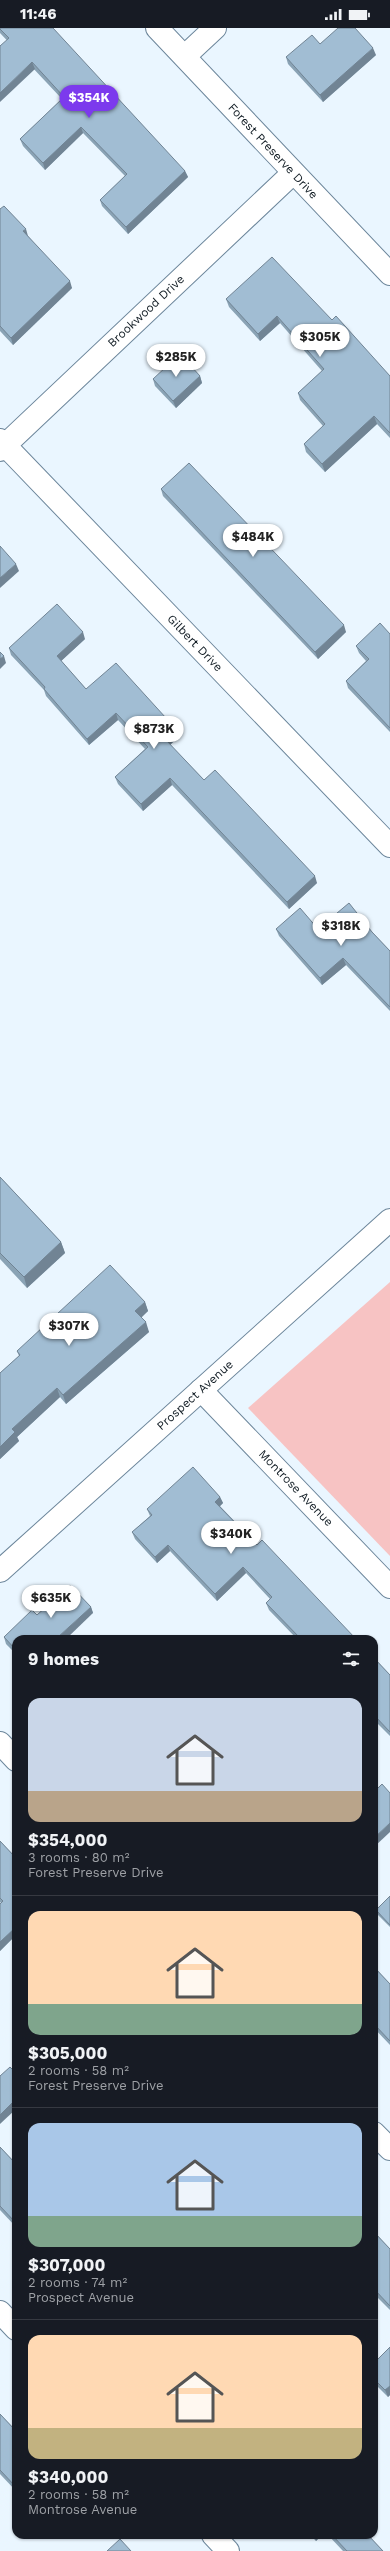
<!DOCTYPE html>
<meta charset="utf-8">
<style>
:root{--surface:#171b24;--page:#242831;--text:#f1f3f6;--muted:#9ea1a6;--line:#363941;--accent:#7c3aed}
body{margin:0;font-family:"Work Sans",sans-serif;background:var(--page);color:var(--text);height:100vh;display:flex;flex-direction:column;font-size:15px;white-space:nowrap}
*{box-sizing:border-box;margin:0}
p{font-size:13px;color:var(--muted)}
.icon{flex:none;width:22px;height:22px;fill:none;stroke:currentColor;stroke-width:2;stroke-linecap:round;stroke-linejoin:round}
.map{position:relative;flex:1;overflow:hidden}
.details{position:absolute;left:12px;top:1607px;width:366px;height:904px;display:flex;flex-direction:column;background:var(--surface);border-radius:12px;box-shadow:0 1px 3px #0004}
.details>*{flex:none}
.price{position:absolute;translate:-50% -34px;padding:0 9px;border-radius:14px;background:#fff;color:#222;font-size:13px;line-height:26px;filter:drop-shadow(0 1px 2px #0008)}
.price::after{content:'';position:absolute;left:50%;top:24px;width:12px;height:9px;margin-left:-6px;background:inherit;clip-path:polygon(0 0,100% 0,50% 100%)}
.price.active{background:var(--accent);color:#fff}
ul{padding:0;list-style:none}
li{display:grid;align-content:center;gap:8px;height:212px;padding:0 16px}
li+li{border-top:1px solid var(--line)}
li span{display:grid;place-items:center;height:124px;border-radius:12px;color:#555}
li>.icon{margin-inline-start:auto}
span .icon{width:72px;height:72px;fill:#fffc;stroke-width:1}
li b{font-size:17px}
h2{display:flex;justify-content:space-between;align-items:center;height:48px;padding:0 16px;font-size:17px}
.status{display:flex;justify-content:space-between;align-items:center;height:28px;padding:0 20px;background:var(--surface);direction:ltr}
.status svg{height:11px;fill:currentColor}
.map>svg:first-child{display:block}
.green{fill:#f7c3c3}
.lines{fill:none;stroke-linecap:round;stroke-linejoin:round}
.minor-casing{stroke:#6c869b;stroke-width:24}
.minor{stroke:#fff;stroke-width:22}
.wall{fill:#8aa3b5}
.shaded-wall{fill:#718494}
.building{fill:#a1bdd3;stroke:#718494}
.labels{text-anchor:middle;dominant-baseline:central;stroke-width:3;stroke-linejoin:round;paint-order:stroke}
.street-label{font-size:12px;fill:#0f1a22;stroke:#fff}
</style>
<div class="status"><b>11:46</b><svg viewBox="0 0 49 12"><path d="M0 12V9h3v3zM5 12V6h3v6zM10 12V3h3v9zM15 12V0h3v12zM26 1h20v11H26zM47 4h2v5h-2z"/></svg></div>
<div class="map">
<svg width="390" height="2523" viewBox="0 0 390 2523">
<rect width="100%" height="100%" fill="#eaf6ff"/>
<path class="green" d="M 390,1254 L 390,1528 L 248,1380 Z"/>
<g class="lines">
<g class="minor-casing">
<g id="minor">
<path d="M 157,0 L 390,246"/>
<path d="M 185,28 L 215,0"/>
<path d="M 0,412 L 390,818"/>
<path d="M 0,422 L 293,145"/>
<path d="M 201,1362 L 390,1559"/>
<path d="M 0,1543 L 390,1192"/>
<path d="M 0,1715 L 16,1732"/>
<path d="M 374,2105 L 390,2121"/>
<path d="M 0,2284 L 16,2301"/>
<path d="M 213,2507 L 228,2523"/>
</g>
</g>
<use href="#minor" class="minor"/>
</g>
<g class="wall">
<path d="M 0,0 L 185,143 L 188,149 L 128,206 L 102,178 L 100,172 L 125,148 L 83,105 L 45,142 L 23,118 L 20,111 L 62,71 L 0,5 Z"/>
<path d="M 320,16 L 376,27 L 323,74 L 288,36 L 286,29 Z"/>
<path d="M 0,181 L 28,208 L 72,260 L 13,317 L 0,303 Z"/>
<path d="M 226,271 L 332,292 L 390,348 L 390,410 L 377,396 L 325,444 L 306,424 L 304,416 L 323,398 L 300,372 L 298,365 L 322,343 L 280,295 L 260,313 L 229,279 Z"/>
<path d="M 200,348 L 202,355 L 176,380 L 155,358 L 153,351 Z"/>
<path d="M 161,461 L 346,604 L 318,631 L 163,468 Z"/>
<path d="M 390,606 L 390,704 L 348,660 L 346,653 L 366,633 L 359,625 L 356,618 Z"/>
<path d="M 85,611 L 61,633 L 86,661 L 176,701 L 179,708 L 170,717 L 204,752 L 317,855 L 289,881 L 172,757 L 143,783 L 118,756 L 115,749 L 145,721 L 118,692 L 89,717 L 46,668 L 44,662 L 11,627 L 9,620 Z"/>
<path d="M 276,901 L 318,901 L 372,904 L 390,923 L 390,983 L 346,937 L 322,957 L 279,908 Z"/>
<path d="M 0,1149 L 61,1214 L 65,1225 L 27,1260 L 0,1231 Z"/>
<path d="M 145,1274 L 148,1283 L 141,1289 L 149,1304 L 66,1376 L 60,1369 L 17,1409 L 19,1413 L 0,1431 L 0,1345 L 19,1328 L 17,1323 Z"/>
<path d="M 220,1469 L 223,1475 L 220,1478 L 257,1517 L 356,1611 L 297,1611 L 269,1582 L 266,1575 L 270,1571 L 246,1545 L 217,1573 L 170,1523 L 157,1535 L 135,1511 L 132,1504 L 150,1488 L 147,1481 Z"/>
<path d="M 91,1579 L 93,1585 L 16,1611 L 16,1626 L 6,1616 L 4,1609 L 37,1587 Z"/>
<path d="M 374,1630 L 390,1647 L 390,1708 L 374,1692 Z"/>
<path d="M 0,1813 L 16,1830 L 16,1907 L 0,1923 L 0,1876 L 1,1875 L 0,1874 Z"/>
<path d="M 390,1868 L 390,1899 L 377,1886 L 376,1882 Z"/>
<path d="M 374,1939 L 390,1956 L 390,2017 L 374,2000 Z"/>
<path d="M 0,2119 L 16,2136 L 16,2199 L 0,2182 Z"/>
<path d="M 374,2204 L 390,2221 L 390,2282 L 374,2266 Z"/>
<path d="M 390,2319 L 390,2367 L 388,2369 L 374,2355 L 374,2335 Z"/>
<path d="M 0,2386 L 16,2403 L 16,2463 L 0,2446 Z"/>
<path d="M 310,2507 L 322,2507 L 316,2513 Z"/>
<path d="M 328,2507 L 368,2507 L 383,2523 L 343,2523 Z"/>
</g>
<g class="shaded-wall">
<path d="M 373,20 L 376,27 L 323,74 L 320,67 Z"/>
<path d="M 32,34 L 35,41 L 0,74 L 0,65 Z"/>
<path d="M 81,99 L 83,105 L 45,142 L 43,135 Z"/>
<path d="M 185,143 L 188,149 L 128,206 L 126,199 Z"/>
<path d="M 26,201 L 28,208 L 26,210 L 23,203 Z"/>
<path d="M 70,253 L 72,260 L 13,317 L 11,310 Z"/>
<path d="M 277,288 L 280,295 L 260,313 L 258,306 Z"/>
<path d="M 200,348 L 202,355 L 176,380 L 173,373 Z"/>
<path d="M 374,388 L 377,396 L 325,444 L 322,436 Z"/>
<path d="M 16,536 L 19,543 L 0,560 L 0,550 Z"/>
<path d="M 344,597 L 346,604 L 318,631 L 315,624 Z"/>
<path d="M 83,604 L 85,611 L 59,635 L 57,628 Z"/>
<path d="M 4,628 L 6,635 L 0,641 L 0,631 Z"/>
<path d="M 116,685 L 118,692 L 89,717 L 87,711 Z"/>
<path d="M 176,701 L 179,708 L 168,719 L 166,712 Z"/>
<path d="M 170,750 L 172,757 L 143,783 L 141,776 Z"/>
<path d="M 315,848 L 317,855 L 289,881 L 287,874 Z"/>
<path d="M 343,930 L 346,937 L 322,957 L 320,950 Z"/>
<path d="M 61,1214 L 65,1225 L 27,1260 L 24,1249 Z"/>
<path d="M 145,1274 L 148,1283 L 139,1292 L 135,1283 Z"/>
<path d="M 146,1294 L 149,1304 L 66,1376 L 63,1367 Z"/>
<path d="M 57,1360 L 60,1369 L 17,1409 L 19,1413 L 0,1431 L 0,1419 L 12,1401 Z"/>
<path d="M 220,1469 L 223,1475 L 218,1480 L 215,1474 Z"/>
<path d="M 168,1517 L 170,1523 L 157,1535 L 155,1529 Z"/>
<path d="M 243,1539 L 246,1545 L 217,1573 L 215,1566 Z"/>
<path d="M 91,1579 L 93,1585 L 66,1611 L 59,1611 L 58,1609 Z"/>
<path d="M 390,1795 L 390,1804 L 374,1819 L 374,1810 Z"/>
<path d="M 16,1899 L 16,1907 L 0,1923 L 0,1914 Z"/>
<path d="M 16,2071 L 16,2081 L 0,2096 L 0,2087 Z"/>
<path d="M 390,2358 L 390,2367 L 388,2369 L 385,2362 Z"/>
<path d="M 314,2507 L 322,2507 L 316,2513 Z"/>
</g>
<g class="building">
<path d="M 0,0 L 53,0 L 185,143 L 126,199 L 100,172 L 127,146 L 81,99 L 43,135 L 20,111 L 64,69 L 32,34 L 0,65 L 0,18 L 9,10 L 0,1 Z"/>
<path d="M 338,0 L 355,0 L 373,20 L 320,67 L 286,29 L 312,7 L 320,16 Z"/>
<path d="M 4,178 L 26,201 L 23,203 L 70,253 L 11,310 L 0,298 L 0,181 Z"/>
<path d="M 272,229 L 332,292 L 336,288 L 390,348 L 390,405 L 374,388 L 322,436 L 304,416 L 325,396 L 298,365 L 324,341 L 277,288 L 258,306 L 226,271 Z"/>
<path d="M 180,326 L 200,348 L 173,373 L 153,351 Z"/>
<path d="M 189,435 L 344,597 L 315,624 L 161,461 Z"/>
<path d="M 0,518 L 16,536 L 0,550 Z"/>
<path d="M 57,576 L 83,604 L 57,628 L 86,661 L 116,635 L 176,701 L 166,712 L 204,752 L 215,742 L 315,848 L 287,874 L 170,750 L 141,776 L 115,749 L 148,719 L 116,685 L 87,711 L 44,661 L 45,659 L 9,620 Z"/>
<path d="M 380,595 L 390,606 L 390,700 L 346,653 L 369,631 L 356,618 Z"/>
<path d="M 0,624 L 4,628 L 0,631 Z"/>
<path d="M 349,875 L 372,904 L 390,923 L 390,979 L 343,930 L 320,950 L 276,901 L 300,880 L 318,901 Z"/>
<path d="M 0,1149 L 61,1214 L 24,1249 L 0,1225 Z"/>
<path d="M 110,1237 L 145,1274 L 135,1283 L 146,1294 L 63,1367 L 57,1360 L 12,1401 L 15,1404 L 0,1419 L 0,1345 L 20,1327 L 17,1323 Z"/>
<path d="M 193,1439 L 220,1469 L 215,1474 L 257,1517 L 262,1512 L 356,1611 L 301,1611 L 266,1575 L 272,1569 L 243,1539 L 215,1566 L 168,1517 L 155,1529 L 132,1504 L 152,1487 L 147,1481 Z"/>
<path d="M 70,1557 L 91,1579 L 58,1609 L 60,1611 L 16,1611 L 16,1622 L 4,1609 L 32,1582 L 37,1587 Z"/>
<path d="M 374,1630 L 390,1647 L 390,1704 L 374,1687 Z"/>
<path d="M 382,1756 L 390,1765 L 390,1795 L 374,1810 L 374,1764 Z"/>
<path d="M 0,1813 L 16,1830 L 16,1899 L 0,1914 L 0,1876 L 3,1873 L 0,1870 Z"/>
<path d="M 390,1868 L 390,1897 L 376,1882 Z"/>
<path d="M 374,1939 L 390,1956 L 390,2013 L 374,1996 Z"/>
<path d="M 10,2039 L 16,2045 L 16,2071 L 0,2087 L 0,2048 Z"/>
<path d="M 0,2119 L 16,2136 L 16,2195 L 0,2178 Z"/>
<path d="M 374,2204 L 390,2221 L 390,2278 L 374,2261 Z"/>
<path d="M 390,2319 L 390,2358 L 385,2362 L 374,2351 L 374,2335 Z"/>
<path d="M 0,2386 L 16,2403 L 16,2459 L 0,2442 Z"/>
<path d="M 332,2507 L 368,2507 L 383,2523 L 347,2523 Z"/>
<path d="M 120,2511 L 131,2523 L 107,2523 Z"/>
</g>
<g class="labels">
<g class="street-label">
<text transform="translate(273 123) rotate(47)">Forest Preserve Drive</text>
<text transform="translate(146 283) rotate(-43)">Brookwood Drive</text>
<text transform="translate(195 615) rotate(46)">Gilbert Drive</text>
<text transform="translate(195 1367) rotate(-42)">Prospect Avenue</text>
<text transform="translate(296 1460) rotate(46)">Montrose Avenue</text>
</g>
</g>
</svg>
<b class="price active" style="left:89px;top:91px">$354K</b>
<b class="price" style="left:320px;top:330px">$305K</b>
<b class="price" style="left:176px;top:350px">$285K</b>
<b class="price" style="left:253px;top:530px">$484K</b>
<b class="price" style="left:154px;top:722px">$873K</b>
<b class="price" style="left:341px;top:919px">$318K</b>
<b class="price" style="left:69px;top:1319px">$307K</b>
<b class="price" style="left:231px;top:1527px">$340K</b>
<b class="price" style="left:51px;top:1591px">$635K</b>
<section class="details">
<h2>9 homes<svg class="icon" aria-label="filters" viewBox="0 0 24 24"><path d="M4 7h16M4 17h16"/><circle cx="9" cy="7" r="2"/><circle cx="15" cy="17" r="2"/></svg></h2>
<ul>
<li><span style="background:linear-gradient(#c9d6e8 75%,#b9a48a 0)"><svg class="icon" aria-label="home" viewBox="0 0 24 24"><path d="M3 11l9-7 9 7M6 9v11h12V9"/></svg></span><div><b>$354,000</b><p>3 rooms · 80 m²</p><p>Forest Preserve Drive</p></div></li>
<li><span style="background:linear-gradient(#ffd9b3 75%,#7fa58c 0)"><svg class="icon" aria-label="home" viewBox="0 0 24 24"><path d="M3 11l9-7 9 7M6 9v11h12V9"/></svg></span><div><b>$305,000</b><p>2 rooms · 58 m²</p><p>Forest Preserve Drive</p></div></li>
<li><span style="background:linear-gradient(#a9c7e8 75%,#7fa58c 0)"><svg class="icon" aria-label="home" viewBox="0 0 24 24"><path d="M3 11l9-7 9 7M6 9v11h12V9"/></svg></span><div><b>$307,000</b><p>2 rooms · 74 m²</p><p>Prospect Avenue</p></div></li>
<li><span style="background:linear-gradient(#ffd9b3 75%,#c2b280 0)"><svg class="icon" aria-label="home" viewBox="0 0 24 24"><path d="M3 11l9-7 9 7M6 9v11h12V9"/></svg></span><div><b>$340,000</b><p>2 rooms · 58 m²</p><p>Montrose Avenue</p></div></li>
</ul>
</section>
</div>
